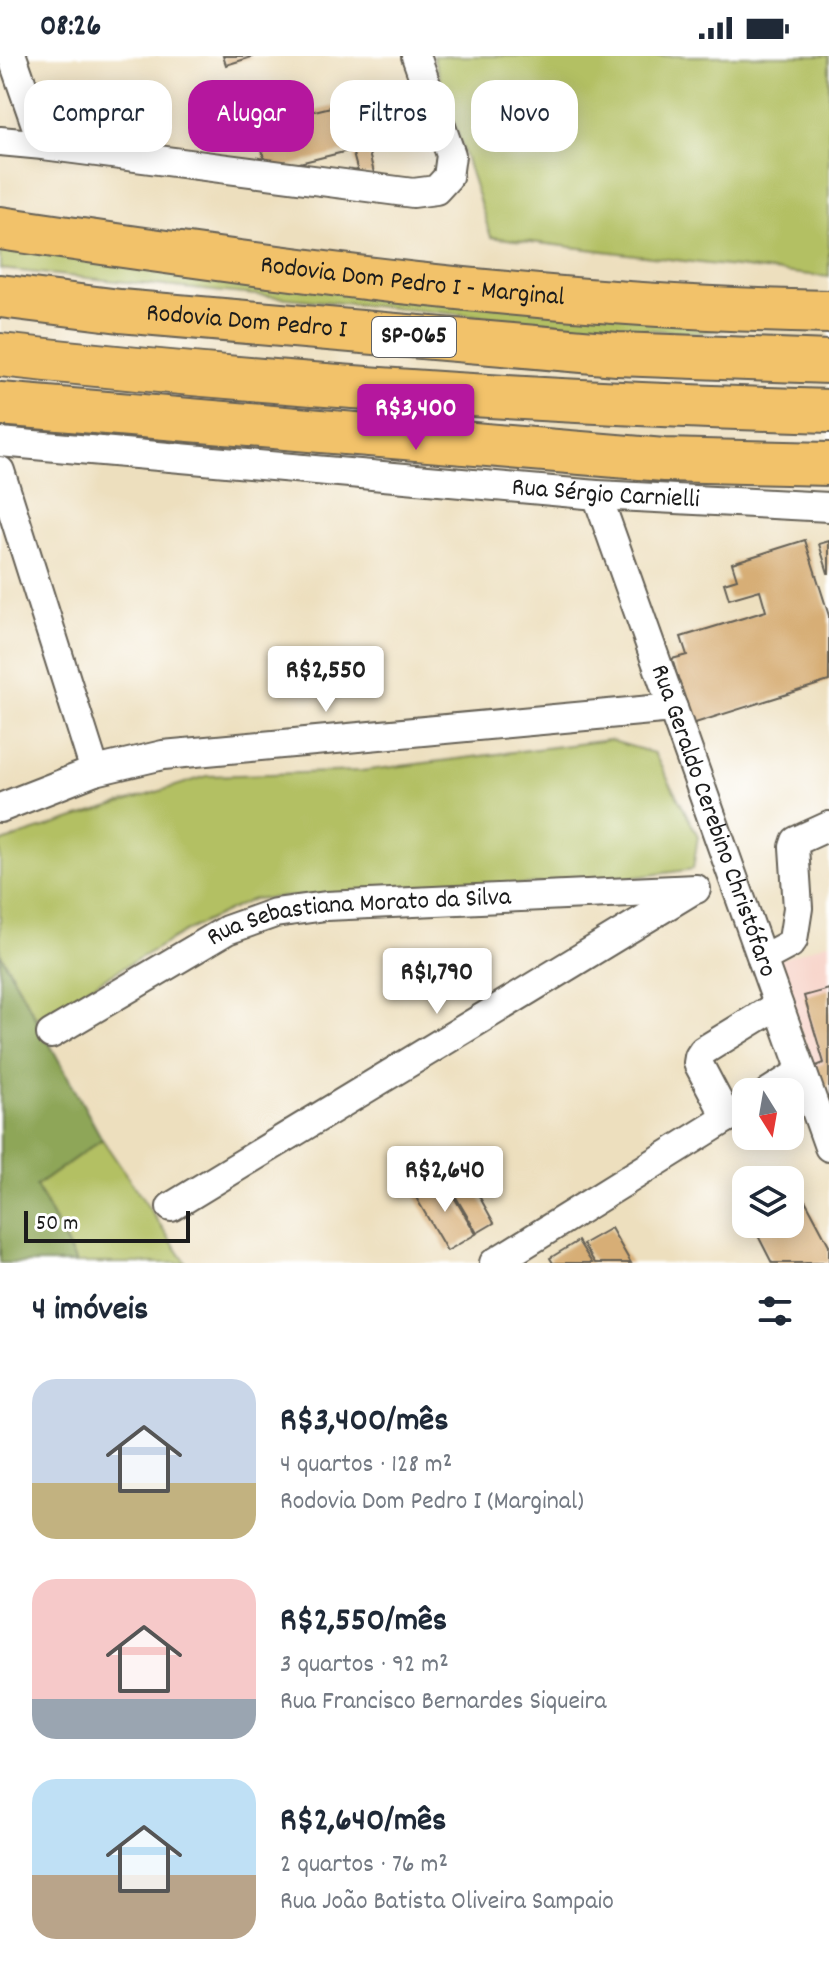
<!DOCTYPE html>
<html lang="pt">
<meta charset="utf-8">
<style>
:root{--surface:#fff;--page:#f2f2f3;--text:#1f2937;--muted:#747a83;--accent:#b5179e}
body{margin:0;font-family:Dekko,sans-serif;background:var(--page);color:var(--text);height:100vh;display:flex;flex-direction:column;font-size:30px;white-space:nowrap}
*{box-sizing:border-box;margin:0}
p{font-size:26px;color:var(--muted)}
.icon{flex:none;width:44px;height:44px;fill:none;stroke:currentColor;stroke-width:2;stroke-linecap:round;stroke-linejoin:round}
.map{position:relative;height:1207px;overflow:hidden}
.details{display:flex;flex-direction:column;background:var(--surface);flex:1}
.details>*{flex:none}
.top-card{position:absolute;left:24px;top:24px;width:782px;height:72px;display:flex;gap:16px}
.needle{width:52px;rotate:169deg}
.controls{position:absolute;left:732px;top:1022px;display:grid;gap:16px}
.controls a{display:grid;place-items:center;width:72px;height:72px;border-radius:16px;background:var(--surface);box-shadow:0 4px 20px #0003;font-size:40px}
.scale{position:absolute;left:24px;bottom:20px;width:166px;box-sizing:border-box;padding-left:8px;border:4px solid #1c1c1c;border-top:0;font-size:22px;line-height:28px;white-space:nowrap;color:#1c1c1c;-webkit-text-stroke:6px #fff;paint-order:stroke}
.price{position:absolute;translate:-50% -68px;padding:0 18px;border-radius:8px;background:#fff;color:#222;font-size:26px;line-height:52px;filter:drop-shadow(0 2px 4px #0008)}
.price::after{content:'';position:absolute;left:50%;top:48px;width:24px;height:18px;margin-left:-12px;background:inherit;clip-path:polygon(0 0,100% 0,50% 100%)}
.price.selected{background:var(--accent);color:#fff}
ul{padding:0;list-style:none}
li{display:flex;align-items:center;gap:24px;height:200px;padding:0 32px}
li span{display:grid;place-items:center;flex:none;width:224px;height:160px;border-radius:24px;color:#555}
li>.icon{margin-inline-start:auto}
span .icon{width:96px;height:96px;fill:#fffc;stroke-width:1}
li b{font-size:34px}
h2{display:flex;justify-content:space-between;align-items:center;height:96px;padding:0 32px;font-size:34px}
.pill{padding:0 28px;border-radius:24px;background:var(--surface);box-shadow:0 4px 20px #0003;font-size:28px;line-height:72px}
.pill.selected{background:var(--accent);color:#fff}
.status{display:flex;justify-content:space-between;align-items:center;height:56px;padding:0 40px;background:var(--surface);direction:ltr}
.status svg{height:22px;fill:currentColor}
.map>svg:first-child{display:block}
.built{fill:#f7d1c6}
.green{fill:#b3c063;stroke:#686e40;stroke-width:2}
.forest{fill:#8ea659;stroke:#55613a;stroke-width:2}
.building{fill:#d7ae76}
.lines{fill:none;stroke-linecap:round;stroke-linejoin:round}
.minor-casing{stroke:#656055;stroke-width:32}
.highway-casing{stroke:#656055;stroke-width:46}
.minor{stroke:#fff;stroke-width:28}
.highway{stroke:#f2c26a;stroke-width:42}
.labels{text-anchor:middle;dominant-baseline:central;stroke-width:6;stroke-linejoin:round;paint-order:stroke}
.shield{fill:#fff;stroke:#606060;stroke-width:2}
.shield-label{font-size:24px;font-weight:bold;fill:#1c1c1c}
.street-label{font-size:26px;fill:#1c1c1c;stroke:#fff}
</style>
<div class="status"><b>08:26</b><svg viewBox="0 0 49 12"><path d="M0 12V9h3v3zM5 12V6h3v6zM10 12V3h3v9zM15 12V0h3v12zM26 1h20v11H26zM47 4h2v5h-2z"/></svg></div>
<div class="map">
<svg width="829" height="1207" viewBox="0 0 829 1207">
<rect width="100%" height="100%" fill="#fff"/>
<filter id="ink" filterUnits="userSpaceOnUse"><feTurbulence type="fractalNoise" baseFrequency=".0125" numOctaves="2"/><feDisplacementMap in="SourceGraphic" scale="16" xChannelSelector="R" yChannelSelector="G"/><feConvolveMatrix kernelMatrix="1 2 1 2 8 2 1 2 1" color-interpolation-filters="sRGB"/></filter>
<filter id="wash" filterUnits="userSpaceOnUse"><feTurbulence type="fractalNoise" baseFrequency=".006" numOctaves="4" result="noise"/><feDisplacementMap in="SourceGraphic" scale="32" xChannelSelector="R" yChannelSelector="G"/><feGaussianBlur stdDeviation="1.8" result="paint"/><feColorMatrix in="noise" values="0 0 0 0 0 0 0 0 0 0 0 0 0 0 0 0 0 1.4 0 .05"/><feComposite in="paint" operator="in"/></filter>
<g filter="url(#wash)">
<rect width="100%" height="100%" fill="#eddfbe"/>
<path class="built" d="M 829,886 L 829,1054 L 776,905 Z"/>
<g class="green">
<path d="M 433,0 L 829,0 L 829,221 L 708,208 L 491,181 Z"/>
<path d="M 0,187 L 735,270 L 701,277 L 575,269 L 213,235 L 0,213 Z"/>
<path d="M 609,684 L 654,697 L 698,780 L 693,813 L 622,823 L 253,843 L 190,873 L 36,962 L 0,897 L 0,787 L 22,779 L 207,720 L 361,715 Z"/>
<path d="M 102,1083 L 186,1207 L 76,1207 L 36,1130 Z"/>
</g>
<path class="forest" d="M 0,897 L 102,1083 L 36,1130 L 76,1207 L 0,1207 Z"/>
<g id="blocks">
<g class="building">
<path d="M 223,0 L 252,0 L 252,1 L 226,9 Z"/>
<path d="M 356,45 L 374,117 L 359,120 L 352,94 L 267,115 L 256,69 Z"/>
<path d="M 805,484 L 829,560 L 829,625 L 692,668 L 672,603 L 687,599 L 681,581 L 766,555 L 760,534 L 729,543 L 724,527 L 737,523 L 732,507 Z"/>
<path d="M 829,485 L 829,517 L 828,517 L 819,488 Z"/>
<path d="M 829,933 L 829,1050 L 828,1051 L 816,1010 L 824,1007 L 804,940 Z"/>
<path d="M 472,1102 L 490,1133 L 479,1140 L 494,1167 L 477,1177 L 443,1119 Z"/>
<path d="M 442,1121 L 476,1178 L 447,1195 L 414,1138 Z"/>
<path d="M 804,1142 L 829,1189 L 829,1207 L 772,1207 L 752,1168 L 790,1168 L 790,1149 Z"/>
<path d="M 611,1172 L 631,1207 L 595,1207 L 583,1188 Z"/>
<path d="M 578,1185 L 592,1207 L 553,1207 L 550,1202 Z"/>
</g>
</g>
</g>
<g filter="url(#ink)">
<use href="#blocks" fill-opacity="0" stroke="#656055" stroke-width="2"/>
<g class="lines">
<g class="minor-casing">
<g id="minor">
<path d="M 12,0 L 43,89"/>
<path d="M 0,85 L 43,89 L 413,137 L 436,134 L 448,121 L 451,99 L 416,0"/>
<path id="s1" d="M 0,386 L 597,439 L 829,451"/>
<path d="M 0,415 L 95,715"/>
<path id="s2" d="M 597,439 L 829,1091"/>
<path d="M 0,752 L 95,715 L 163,699 L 673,652"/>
<path d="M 762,903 L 790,888 L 793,884 L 798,852 L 794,791 L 796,785 L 829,770"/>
<path id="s3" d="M 51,978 L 227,874 L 275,857 L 326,850 L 696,833"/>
<path d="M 769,1036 L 802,1015"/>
<path d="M 727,1062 L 698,1007 L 699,1001 L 703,995 L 778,949"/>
<path d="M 171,1151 L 691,835"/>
<path d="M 494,1207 L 746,1050"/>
</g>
</g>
<g class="highway-casing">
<g id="highway">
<path id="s4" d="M 0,172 C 275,213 551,251 829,256"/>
<path id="s5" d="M 0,240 L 120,255 L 617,298 L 829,306"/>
<path d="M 0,299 C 275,329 552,347 829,355"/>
<path d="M 0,348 L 664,404 L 829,408"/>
</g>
</g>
<use href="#minor" class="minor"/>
<use href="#highway" class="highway"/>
</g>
</g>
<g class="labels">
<rect class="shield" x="372" y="261" width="84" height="40" rx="6"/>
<g class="shield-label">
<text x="414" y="281">SP-065</text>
</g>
<g class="street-label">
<text stroke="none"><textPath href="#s4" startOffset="416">Rodovia Dom Pedro I - Marginal</textPath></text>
<text stroke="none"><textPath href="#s5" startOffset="248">Rodovia Dom Pedro I</textPath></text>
<text stroke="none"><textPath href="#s1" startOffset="608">Rua Sérgio Carnielli</textPath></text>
<text stroke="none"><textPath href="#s2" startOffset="346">Rua Geraldo Cerebino Christófaro</textPath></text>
<text stroke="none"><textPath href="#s3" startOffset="338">Rua Sebastiana Morato da Silva</textPath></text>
</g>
</g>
</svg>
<div class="controls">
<a><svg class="needle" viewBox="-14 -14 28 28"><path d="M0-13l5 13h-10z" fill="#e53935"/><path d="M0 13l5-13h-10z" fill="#747a83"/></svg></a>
<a><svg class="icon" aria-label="layers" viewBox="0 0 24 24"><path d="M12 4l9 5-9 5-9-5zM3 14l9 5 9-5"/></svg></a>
</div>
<div class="scale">50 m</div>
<b class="price selected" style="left:416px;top:396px">R$3,400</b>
<b class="price" style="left:326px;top:658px">R$2,550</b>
<b class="price" style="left:437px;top:960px">R$1,790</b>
<b class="price" style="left:445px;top:1158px">R$2,640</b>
<div class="top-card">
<a class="pill">Comprar</a>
<a class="pill selected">Alugar</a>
<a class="pill">Filtros</a>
<a class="pill">Novo</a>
</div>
</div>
<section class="details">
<h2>4 imóveis<svg class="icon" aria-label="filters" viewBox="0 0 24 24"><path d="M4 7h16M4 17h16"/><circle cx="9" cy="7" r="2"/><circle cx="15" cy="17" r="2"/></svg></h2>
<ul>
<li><span style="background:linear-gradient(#c9d6e8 65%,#c2b280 0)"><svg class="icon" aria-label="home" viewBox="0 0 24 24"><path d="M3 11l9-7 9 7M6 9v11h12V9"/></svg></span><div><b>R$3,400/mês</b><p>4 quartos · 128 m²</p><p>Rodovia Dom Pedro I (Marginal)</p></div></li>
<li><span style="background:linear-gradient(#f6c9c9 75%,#9aa5b1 0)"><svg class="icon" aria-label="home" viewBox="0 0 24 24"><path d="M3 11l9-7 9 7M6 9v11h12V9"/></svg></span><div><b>R$2,550/mês</b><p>3 quartos · 92 m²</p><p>Rua Francisco Bernardes Siqueira</p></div></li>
<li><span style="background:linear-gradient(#bfe0f5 60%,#b9a48a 0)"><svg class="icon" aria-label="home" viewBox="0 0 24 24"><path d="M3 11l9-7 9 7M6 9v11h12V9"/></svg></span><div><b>R$2,640/mês</b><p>2 quartos · 76 m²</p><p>Rua João Batista Oliveira Sampaio</p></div></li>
</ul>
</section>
